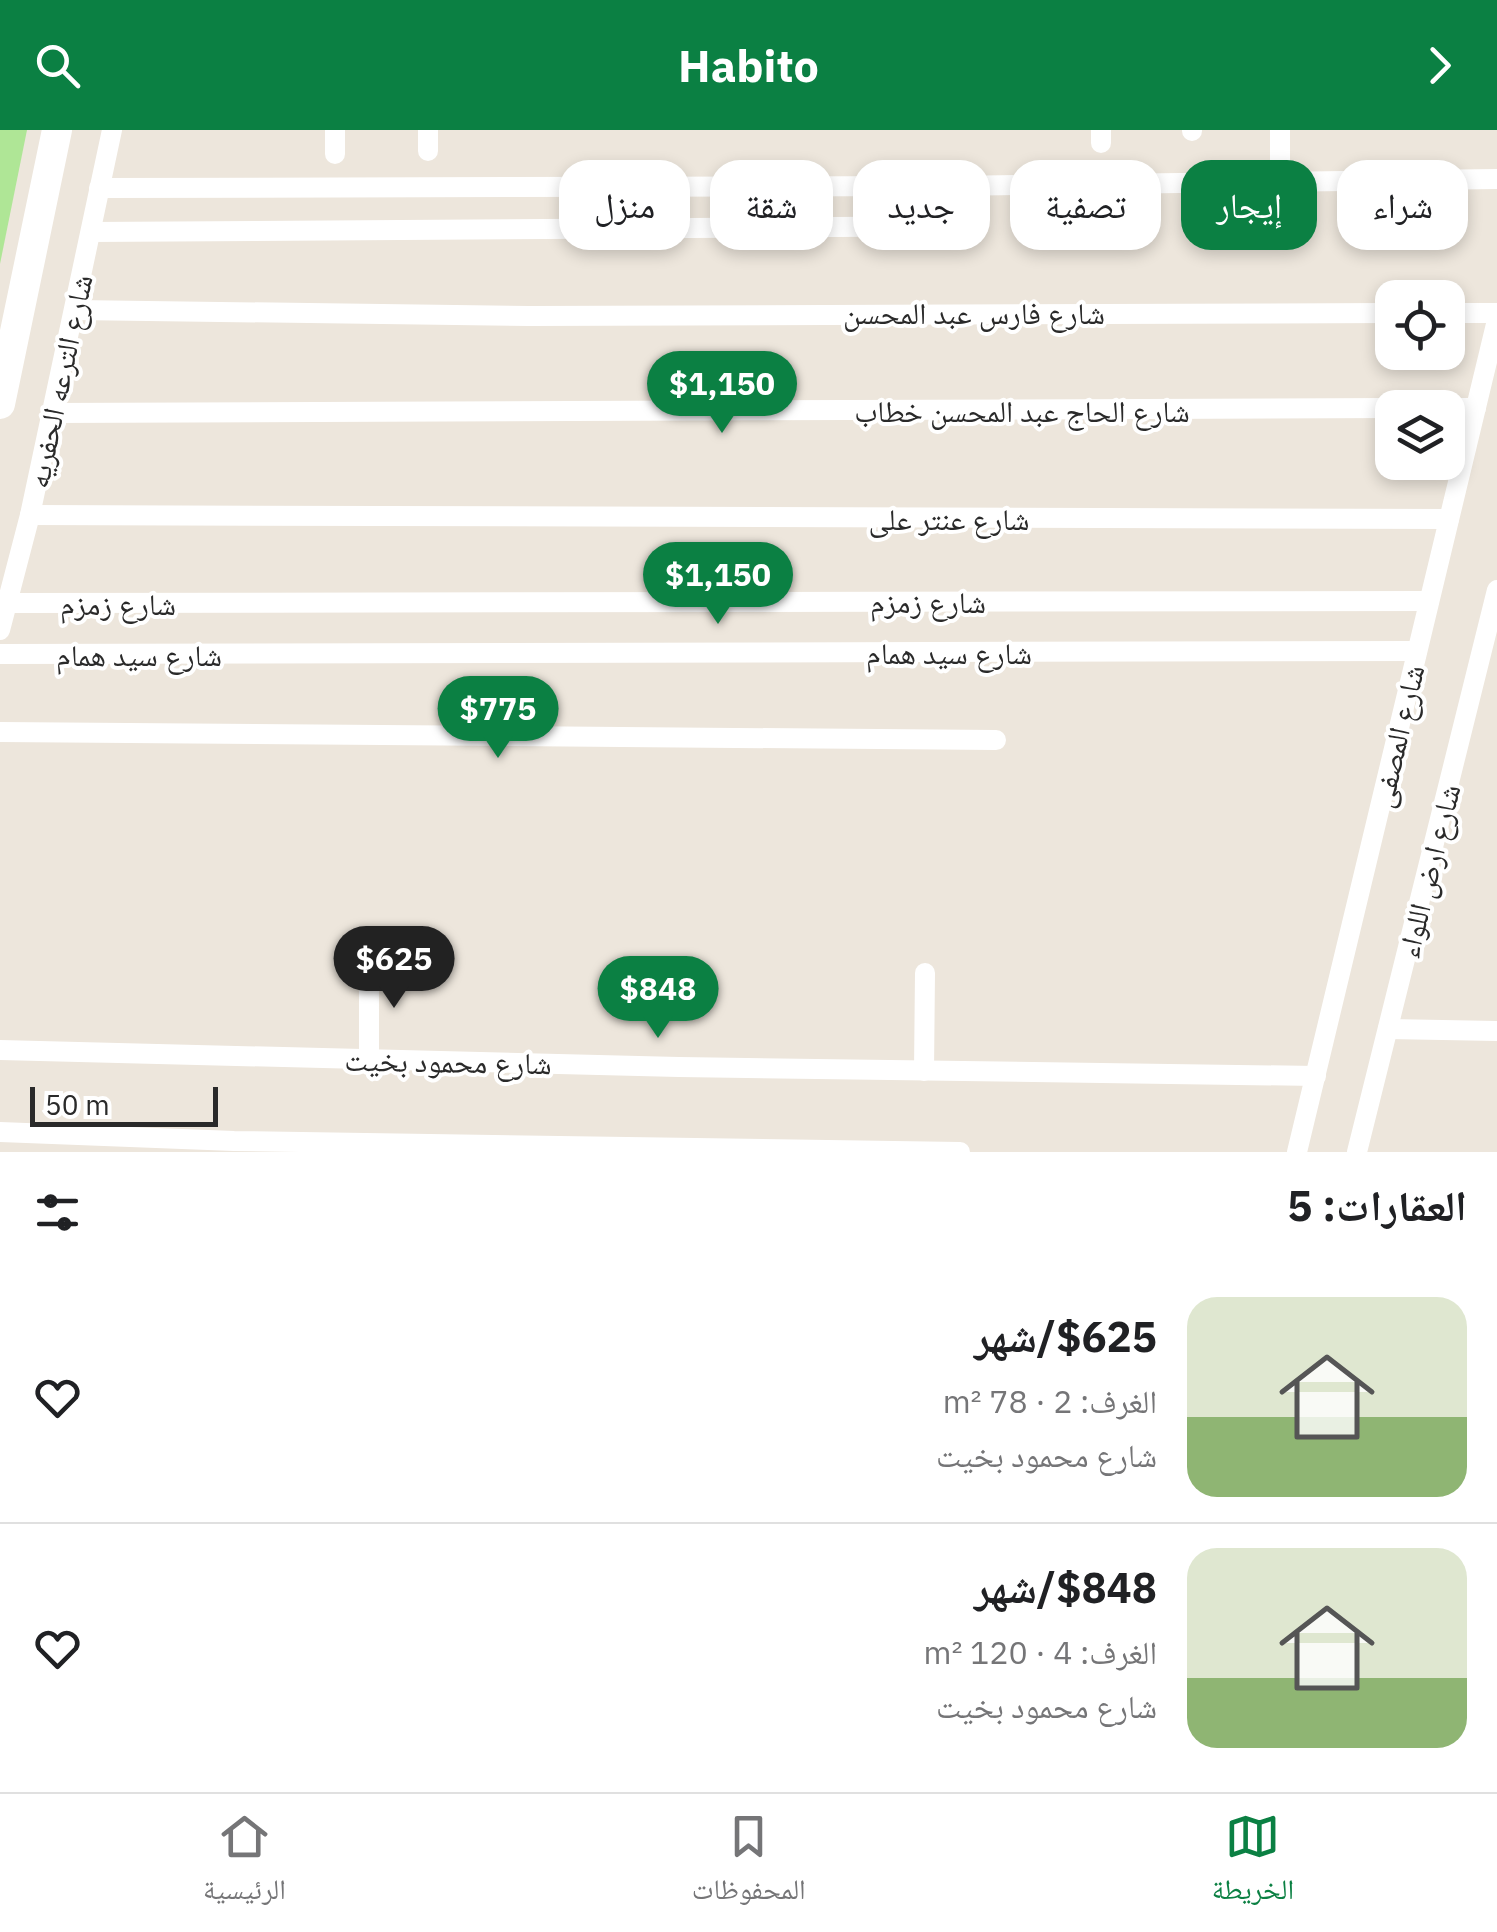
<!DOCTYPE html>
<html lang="ar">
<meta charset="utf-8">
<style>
:root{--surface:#fff;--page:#f2f2f2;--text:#202124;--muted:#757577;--line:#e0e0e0;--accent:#0b8043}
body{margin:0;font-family:"IBM Plex Sans","Noto Naskh Arabic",sans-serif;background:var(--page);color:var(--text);direction:rtl;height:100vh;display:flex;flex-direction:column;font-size:38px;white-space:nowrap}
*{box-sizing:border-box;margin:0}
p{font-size:32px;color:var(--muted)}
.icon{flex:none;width:55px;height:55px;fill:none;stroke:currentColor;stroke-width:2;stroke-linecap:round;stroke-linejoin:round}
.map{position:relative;height:1022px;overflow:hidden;direction:ltr}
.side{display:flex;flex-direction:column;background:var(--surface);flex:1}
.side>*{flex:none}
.guide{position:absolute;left:30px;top:30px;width:1438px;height:90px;direction:rtl;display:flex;gap:20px}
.buttons{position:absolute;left:1375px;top:150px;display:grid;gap:20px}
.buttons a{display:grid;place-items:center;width:90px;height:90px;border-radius:20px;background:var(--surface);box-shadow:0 5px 15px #0003;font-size:50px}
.scale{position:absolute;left:30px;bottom:25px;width:188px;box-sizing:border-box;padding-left:10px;border:5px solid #2a2a2a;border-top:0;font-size:28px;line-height:35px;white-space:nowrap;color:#2a2a2a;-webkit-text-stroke:8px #fff;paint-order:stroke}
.price{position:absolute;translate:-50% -85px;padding:0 22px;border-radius:35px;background:var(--accent);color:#fff;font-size:32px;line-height:65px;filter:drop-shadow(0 2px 5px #0008)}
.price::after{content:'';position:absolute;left:50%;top:60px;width:30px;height:22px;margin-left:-15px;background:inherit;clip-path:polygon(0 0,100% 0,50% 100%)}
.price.selected{background:#222;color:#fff}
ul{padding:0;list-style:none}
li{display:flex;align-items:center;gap:30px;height:250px;padding:0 30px}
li+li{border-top:2px solid var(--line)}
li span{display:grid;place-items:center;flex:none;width:280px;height:200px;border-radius:30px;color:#555}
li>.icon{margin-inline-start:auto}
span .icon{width:120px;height:120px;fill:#fffc;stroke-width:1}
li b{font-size:42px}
h2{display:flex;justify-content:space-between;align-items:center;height:120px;padding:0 30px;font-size:42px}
.chip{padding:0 35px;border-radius:30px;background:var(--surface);box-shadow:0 5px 15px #0003;font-size:35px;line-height:90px}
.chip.selected{background:var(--accent);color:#fff}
header{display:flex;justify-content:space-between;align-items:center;height:130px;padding:0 30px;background:var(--accent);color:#fff;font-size:45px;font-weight:700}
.tabs{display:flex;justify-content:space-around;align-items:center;height:140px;border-top:2px solid var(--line);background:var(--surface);font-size:28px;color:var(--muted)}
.tabs a{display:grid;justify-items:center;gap:5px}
.tabs .selected{color:var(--accent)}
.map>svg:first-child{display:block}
.green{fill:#afe696}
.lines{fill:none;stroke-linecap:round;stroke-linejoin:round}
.street{stroke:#fff;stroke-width:20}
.secondary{stroke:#fff;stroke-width:30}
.labels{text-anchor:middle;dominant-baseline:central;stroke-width:8;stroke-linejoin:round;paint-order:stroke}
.street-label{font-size:30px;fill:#2a2a2a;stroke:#fff}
</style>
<header><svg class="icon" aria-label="forward" viewBox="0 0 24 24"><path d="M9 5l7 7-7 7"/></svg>Habito<svg class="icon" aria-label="search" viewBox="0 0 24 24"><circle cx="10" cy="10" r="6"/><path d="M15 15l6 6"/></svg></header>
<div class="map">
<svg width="1497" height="1022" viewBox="0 0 1497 1022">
<rect width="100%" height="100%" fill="#ede6dc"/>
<path class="green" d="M 0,0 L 27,0 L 0,134 Z"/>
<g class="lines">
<g class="street">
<path d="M 1101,0 L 1101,13"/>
<path d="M 1280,0 L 1280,53"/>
<path d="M 1192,1 L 1192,0"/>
<path d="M 428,21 L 428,0"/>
<path d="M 335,24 L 335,0"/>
<path d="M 99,58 L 949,56 L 1497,49"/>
<path d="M 91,102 L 978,96"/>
<path d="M 75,180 L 529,186 L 1392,183"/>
<path d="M 1448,183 L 1497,183"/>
<path d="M 1448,278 L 1476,278"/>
<path d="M 52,283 L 1392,278"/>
<path d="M 30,385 L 1449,389"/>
<path d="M 8,473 L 1429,471"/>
<path d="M 0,500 L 30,385 L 112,0"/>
<path d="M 0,524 L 1417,521"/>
<path d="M 0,602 L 996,610"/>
<path d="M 369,832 L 369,929"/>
<path d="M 1388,899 L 1497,901"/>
<path d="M 0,920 L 679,937 L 1316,946"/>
<path d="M 924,941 L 925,843"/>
<path d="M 0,1002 L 234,1011 L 960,1022"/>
<path d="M 1297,1022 L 1497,190"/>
<path d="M 1357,1022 L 1497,460"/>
</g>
<path class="secondary" d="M 0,274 L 57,0"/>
</g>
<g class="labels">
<g class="street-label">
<text x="974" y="182">شارع فارس عبد المحسن</text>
<text transform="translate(59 251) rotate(-78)">شارع الترعه الحفريه</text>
<text x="1022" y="280">شارع الحاج عبد المحسن خطاب</text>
<text x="949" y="388">شارع عنتر على</text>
<text x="928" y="471">شارع زمزم</text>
<text x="118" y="473">شارع زمزم</text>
<text x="949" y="522">شارع سيد همام</text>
<text x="139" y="524">شارع سيد همام</text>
<text transform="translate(1397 606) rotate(-77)">شارع المصفى</text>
<text transform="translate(1428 741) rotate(-76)">شارع ارض اللواء</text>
<text transform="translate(448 931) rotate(1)">شارع محمود بخيت</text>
</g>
</g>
</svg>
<div class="buttons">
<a><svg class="icon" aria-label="locate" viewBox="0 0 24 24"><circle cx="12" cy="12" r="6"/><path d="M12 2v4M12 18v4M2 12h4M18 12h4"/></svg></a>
<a><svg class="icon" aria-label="layers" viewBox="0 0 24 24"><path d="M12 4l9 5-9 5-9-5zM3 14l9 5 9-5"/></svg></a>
</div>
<div class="scale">50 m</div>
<b class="price" style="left:722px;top:306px">$1,150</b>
<b class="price" style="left:718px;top:497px">$1,150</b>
<b class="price" style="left:498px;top:631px">$775</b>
<b class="price selected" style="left:394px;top:881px">$625</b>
<b class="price" style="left:658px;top:911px">$848</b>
<div class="guide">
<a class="chip">شراء</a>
<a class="chip selected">إيجار</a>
<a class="chip">تصفية</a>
<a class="chip">جديد</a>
<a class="chip">شقة</a>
<a class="chip">منزل</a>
</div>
</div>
<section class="side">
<h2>العقارات: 5<svg class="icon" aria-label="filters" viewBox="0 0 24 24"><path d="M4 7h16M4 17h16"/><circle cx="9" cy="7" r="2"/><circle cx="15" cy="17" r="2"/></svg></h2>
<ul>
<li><span style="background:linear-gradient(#dfe7d0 60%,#8fb573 0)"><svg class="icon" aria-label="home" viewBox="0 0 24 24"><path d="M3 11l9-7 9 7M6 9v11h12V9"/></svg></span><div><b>$625/شهر</b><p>الغرف: 2 · 78 m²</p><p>شارع محمود بخيت</p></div><svg class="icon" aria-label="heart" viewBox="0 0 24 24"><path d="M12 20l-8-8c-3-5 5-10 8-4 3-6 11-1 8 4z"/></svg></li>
<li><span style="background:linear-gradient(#dfe7d0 65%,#8fb573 0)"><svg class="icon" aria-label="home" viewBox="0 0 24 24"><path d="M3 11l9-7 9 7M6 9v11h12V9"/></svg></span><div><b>$848/شهر</b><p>الغرف: 4 · 120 m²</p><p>شارع محمود بخيت</p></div><svg class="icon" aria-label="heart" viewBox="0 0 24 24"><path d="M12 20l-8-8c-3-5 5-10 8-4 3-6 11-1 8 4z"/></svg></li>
</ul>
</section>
<nav class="tabs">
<a class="selected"><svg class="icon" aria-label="map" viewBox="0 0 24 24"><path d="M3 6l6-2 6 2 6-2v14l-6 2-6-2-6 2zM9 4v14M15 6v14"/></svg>الخريطة</a>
<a><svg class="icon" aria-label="saved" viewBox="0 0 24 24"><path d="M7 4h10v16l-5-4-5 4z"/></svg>المحفوظات</a>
<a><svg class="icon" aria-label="home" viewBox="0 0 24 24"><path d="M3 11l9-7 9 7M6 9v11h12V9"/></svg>الرئيسية</a>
</nav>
